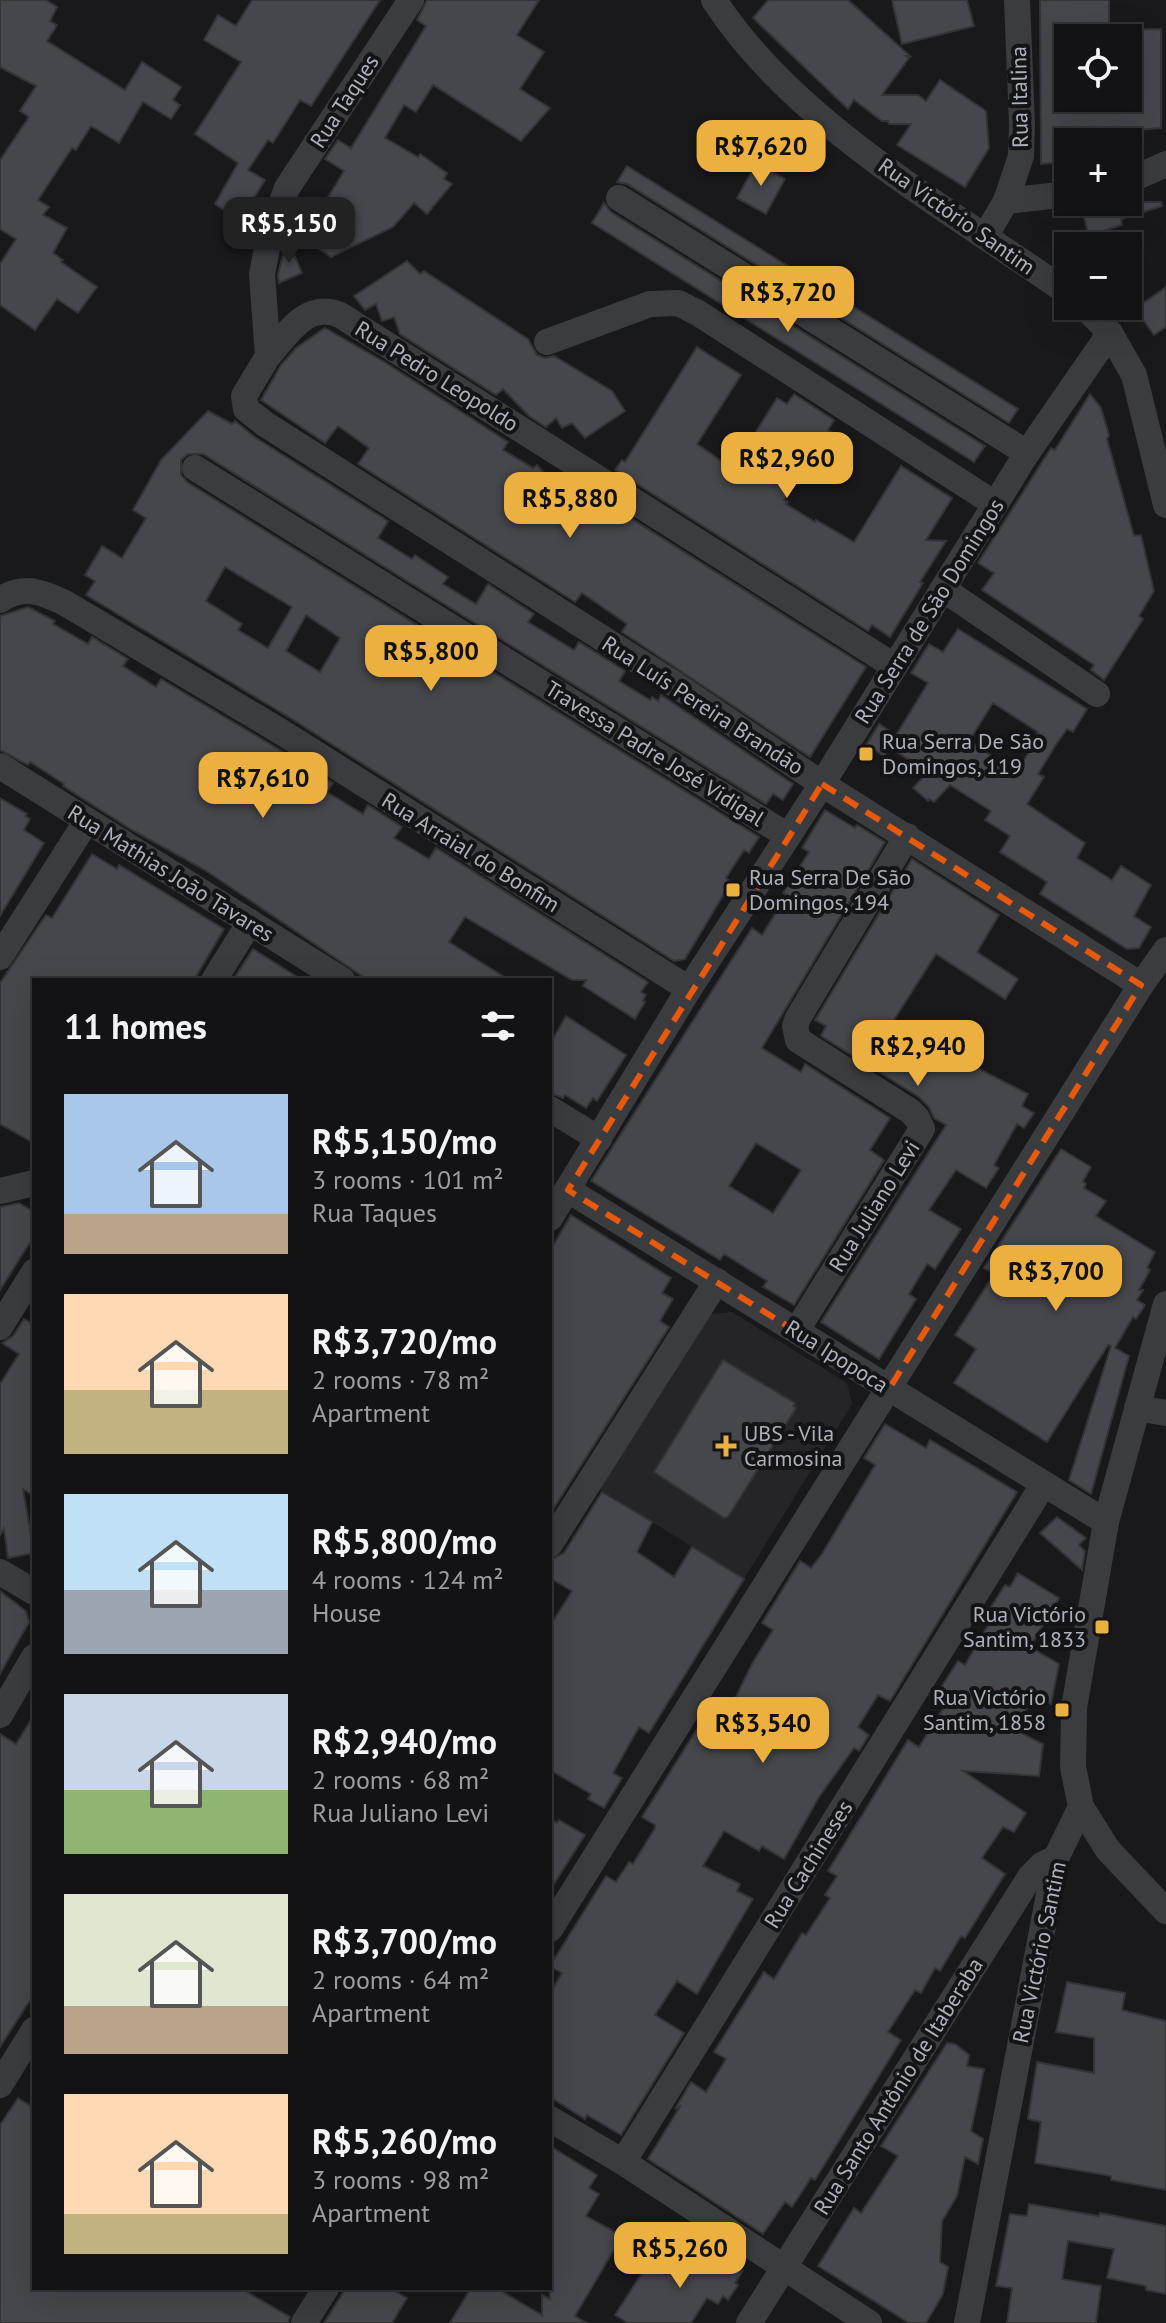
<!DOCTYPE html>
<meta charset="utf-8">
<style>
:root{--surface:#131315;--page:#1c1c1e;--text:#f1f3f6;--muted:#9d9ea0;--line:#323234;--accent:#ecb041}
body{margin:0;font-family:"PT Sans",sans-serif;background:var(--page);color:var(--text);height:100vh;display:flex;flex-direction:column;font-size:30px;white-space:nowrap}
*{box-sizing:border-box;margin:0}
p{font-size:26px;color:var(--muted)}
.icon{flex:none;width:44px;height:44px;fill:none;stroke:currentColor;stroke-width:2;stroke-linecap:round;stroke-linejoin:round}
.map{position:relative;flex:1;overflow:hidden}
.panel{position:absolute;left:32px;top:978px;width:520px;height:1312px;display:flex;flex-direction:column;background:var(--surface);border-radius:0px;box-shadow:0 8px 32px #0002,0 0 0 2px var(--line)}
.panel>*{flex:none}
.fabs{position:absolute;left:1054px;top:24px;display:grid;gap:16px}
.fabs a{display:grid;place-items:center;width:88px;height:88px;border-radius:0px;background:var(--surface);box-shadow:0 8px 32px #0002,0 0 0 2px var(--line);font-size:40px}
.price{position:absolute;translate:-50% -68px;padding:0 18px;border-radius:16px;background:var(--accent);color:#111;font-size:26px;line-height:52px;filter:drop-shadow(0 2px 4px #0008)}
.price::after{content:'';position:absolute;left:50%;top:48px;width:24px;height:18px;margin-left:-12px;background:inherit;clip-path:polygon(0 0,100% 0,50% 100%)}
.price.active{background:#222;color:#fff}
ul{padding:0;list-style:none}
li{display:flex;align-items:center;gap:24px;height:200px;padding:0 32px}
li span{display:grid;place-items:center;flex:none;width:224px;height:160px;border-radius:0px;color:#555}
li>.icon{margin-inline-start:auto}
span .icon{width:96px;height:96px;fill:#fffc;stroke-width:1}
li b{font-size:34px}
h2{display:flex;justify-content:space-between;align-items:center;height:96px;padding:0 32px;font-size:34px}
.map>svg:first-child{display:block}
.built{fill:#252529}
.building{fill:#46474c;stroke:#343438;stroke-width:2;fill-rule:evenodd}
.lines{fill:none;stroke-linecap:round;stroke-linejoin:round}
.minor{stroke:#3b3c40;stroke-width:26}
.marked{fill:none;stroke:#e8590c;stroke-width:6;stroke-dasharray:16 10;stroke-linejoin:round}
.poi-dot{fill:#ecb041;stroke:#141417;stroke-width:3}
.labels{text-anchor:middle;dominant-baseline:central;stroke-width:8;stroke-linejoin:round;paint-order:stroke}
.street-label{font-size:22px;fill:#acb1bb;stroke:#141417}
.poi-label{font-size:22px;fill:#acb1bb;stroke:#141417;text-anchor:start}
</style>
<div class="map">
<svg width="1166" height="2323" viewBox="0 0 1166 2323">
<rect width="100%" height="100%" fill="#19191c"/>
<path class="built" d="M 732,1312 L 847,1383 L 852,1404 L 744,1579 L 599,1489 L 710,1314 Z"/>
<g class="building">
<path d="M 0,0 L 46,0 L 57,7 L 50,21 L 57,25 L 47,41 L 125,90 L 142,62 L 181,87 L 173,100 L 180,105 L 171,119 L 143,102 L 119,143 L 91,126 L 76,150 L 72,148 L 38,200 L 49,207 L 43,215 L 67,228 L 53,253 L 63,260 L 61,262 L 97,287 L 78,313 L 57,299 L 35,330 L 0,305 L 0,264 L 16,239 L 0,229 L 0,160 L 29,117 L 20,111 L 36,86 L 0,67 Z"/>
<path d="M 252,0 L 380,0 L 311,106 L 300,100 L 273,143 L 268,140 L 248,170 L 265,180 L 240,221 L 215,204 L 238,163 L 195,134 L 241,62 L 204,40 L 218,15 L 236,26 Z"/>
<path d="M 427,0 L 539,0 L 517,35 L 544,52 L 520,89 L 550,108 L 521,141 L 433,85 L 416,112 L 404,105 L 385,138 L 418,157 L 420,154 L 447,173 L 444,179 L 452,184 L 427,214 L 414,203 L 393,227 L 331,257 L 303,238 L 344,171 L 325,159 L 338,140 L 351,148 L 426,26 L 417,20 Z"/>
<path d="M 768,0 L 848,0 L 910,56 L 906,56 L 909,58 L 882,95 L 918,95 L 926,101 L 940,80 L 986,111 L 989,148 L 965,187 L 897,145 L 911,124 L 889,124 L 888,121 L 882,121 L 854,100 L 848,109 L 753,18 Z"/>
<path d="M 892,0 L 967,0 L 974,26 L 902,44 Z"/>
<path d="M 1040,0 L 1109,0 L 1109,38 L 1068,38 L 1068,98 L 1128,98 L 1128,30 L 1161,29 L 1161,128 L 1135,130 L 1135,142 L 1068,142 L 1068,162 L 1041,164 Z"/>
<path d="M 756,163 L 785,179 L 766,214 L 737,198 Z"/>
<path d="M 627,166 L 1018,409 L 1009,423 L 627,184 L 617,182 Z"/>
<path d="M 1082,202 L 1161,202 L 1162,206 L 1121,219 L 1122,225 L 1089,235 L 1080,204 Z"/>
<path d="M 604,203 L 611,212 L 985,446 L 974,462 L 592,223 Z"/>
<path d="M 287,238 L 302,273 L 279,283 L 278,275 Z"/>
<path d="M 407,261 L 420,274 L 424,271 L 528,339 L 537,355 L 545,358 L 554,356 L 612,391 L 625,411 L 585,438 L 572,423 L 562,428 L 556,418 L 546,427 L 529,416 L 503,389 L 496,395 L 400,334 L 394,317 L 382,321 L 376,304 L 365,310 L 354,296 Z"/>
<path d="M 1166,287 L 1166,327 L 1154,335 L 1135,309 Z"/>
<path d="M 325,328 L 386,363 L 508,442 L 503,450 L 533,468 L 537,465 L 556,486 L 558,483 L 597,507 L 602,500 L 866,667 L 810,757 L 622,632 L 627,624 L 582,593 L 575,602 L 358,464 L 369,448 L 338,426 L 325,443 L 261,400 L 281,365 L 296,348 Z"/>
<path d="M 697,347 L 741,375 L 697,444 L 743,476 L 762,445 L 752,438 L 777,398 L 787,404 L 794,394 L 834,420 L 828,430 L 839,436 L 813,476 L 803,470 L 784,500 L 788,502 L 786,504 L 815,522 L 816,520 L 854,542 L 901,466 L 952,498 L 926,540 L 946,541 L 920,582 L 923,583 L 890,637 L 872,625 L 868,631 L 615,470 L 622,460 L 625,462 Z"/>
<path d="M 1090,394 L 1101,408 L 1109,435 L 1107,439 L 1134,536 L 1141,535 L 1154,591 L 1139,616 L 1143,619 L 1104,680 L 1091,670 L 1094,665 L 982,590 L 994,573 L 978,563 L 1051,448 L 1055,450 Z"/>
<path d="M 208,411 L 232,424 L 235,421 L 256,438 L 388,521 L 378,538 L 412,559 L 415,555 L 448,577 L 443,584 L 476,604 L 488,584 L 534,614 L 528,622 L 574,650 L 579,642 L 625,671 L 619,681 L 650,700 L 652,697 L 658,701 L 661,695 L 793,784 L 783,800 L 773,794 L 766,804 L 203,454 L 188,454 L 181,460 L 181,475 L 187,482 L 759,837 L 749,853 L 744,850 L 726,878 L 731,882 L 685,959 L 674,961 L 292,719 L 86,595 L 95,581 L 85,575 L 102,546 L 122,558 L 146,518 L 133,510 L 161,460 ZM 225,567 L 292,607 L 268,648 L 238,630 L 242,624 L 206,601 ZM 306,615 L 340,638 L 320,672 L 286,651 Z"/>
<path d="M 28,607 L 55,621 L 53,624 L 88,644 L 92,637 L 128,659 L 123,666 L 156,687 L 161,679 L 275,747 L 333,783 L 327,792 L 363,814 L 368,805 L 402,827 L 394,838 L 429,859 L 436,848 L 648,982 L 641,992 L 646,995 L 643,1001 L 645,1002 L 635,1019 L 583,986 L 586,980 L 572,980 L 465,917 L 449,942 L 509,980 L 368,980 L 205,870 L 132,830 L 63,786 L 64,784 L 30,762 L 28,765 L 0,750 L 0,616 Z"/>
<path d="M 958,629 L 1087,709 L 1073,732 L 1067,729 L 1057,743 L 1038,774 L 1044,777 L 1027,804 L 1085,843 L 1077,858 L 1112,880 L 1121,866 L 1151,885 L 1134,916 L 1151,927 L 1139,948 L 1127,949 L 1040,894 L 1047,882 L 1000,852 L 1010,836 L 985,820 L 991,811 L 950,785 L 934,802 L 929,799 L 928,801 L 913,788 L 928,772 L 889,747 L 884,756 L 866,745 L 879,724 L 896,735 L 928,683 L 911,673 L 929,644 L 943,652 ZM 993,703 L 1038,732 L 1035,737 L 1038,738 L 1016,772 L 969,741 Z"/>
<path d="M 0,798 L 27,814 L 25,816 L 30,819 L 24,830 L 44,843 L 0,916 Z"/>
<path d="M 825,810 L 855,828 L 857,825 L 885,842 L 762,1048 L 801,1072 L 805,1064 L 890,1118 L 870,1150 L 884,1160 L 794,1305 L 763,1287 L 767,1281 L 724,1254 L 720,1260 L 591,1181 L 752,928 L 762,935 L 787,895 L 783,893 L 809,852 L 802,848 ZM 756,1143 L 801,1170 L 773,1213 L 729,1186 Z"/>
<path d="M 92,854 L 117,869 L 119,865 L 224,929 L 194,980 L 34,980 L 34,1143 L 0,1124 L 0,983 L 46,915 L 52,918 Z"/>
<path d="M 912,859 L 999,915 L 977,952 L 1018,979 L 1005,999 L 936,954 L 892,1023 L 934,1045 L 936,1041 L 980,1064 L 977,1068 L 1028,1094 L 1022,1106 L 1034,1113 L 1024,1128 L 1017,1124 L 994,1165 L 999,1168 L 986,1188 L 956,1170 L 929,1210 L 961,1229 L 935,1269 L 927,1264 L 909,1294 L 916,1299 L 879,1359 L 821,1322 L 946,1125 L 934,1118 L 929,1107 L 919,1097 L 821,1036 L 826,1026 L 815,1020 Z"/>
<path d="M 253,949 L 302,980 L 233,980 Z"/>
<path d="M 566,1016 L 626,1055 L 597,1101 L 593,1098 L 586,1108 L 565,1095 L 563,1098 L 550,1093 L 550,1044 Z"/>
<path d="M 1061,1149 L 1091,1167 L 1083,1181 L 1086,1184 L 1084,1188 L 1106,1201 L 1096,1216 L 1155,1252 L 1147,1268 L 1150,1270 L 1139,1290 L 1143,1290 L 1137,1300 L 1145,1305 L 1136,1319 L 1133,1317 L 1115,1348 L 1129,1356 L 1091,1494 L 1069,1480 L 1111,1346 L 1108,1345 L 1047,1442 L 954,1383 L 976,1349 L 955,1335 L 994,1274 L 984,1268 Z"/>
<path d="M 19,1203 L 34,1212 L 34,1236 L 0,1290 L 0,1207 Z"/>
<path d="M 571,1215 L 671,1278 L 662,1293 L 673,1299 L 660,1321 L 669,1327 L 550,1514 L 550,1251 Z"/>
<path d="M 24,1319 L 34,1325 L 34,1496 L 23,1489 L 34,1553 L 8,1558 L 4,1529 L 0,1535 L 0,1384 L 19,1354 L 2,1343 L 13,1336 Z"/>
<path d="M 723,1360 L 795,1403 L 793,1406 L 796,1408 L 728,1517 L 724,1518 L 654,1472 Z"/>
<path d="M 885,1424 L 926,1448 L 930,1440 L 1017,1492 L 890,1701 L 878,1695 L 858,1727 L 869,1735 L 859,1751 L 854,1748 L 819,1797 L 784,1859 L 762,1846 L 759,1851 L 724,1831 L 703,1866 L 740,1884 L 737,1891 L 753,1899 L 697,1994 L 677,1981 L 655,2015 L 684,2033 L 621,2135 L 587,2115 L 585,2119 L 550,2097 L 550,1993 L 562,1973 L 550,1966 L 606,1876 L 616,1882 L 629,1862 L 633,1864 L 655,1828 L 655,1825 L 642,1817 L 712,1705 L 727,1715 L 753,1662 L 773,1630 L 762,1623 L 800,1561 L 811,1568 L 822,1554 L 875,1465 L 864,1458 Z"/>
<path d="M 602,1492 L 652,1522 L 637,1552 L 674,1577 L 692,1547 L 744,1579 L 649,1733 L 639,1727 L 613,1773 L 622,1778 L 604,1808 L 588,1799 L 591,1794 L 550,1770 L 550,1626 L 572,1591 L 550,1578 L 550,1560 L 564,1553 Z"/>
<path d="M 1057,1517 L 1086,1538 L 1079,1545 L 1085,1551 L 1082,1570 L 1040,1533 Z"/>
<path d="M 1018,1573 L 1059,1598 L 1030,1647 L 1059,1664 L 1051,1704 L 1036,1695 L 1013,1729 L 1043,1744 L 1039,1776 L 963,1771 L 1026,1813 L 1014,1832 L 1003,1827 L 982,1858 L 1005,1874 L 965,1938 L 961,1936 L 940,1971 L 935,1968 L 921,1993 L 915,1990 L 888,2032 L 901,2040 L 815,2180 L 811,2178 L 792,2207 L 785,2202 L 763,2234 L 648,2159 L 681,2105 L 675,2109 L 691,2082 L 706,2092 L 726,2059 L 714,2052 L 764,1972 L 774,1979 L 802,1933 L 806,1935 L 830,1898 L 825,1895 L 837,1876 L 828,1871 L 908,1740 L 919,1747 L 944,1707 L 933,1700 L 958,1661 L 965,1665 L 990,1622 L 984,1618 L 1005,1585 L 1010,1587 Z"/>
<path d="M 0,1591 L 26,1611 L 29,1622 L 0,1674 Z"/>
<path d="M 34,1715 L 34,1994 L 0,2047 L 0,1734 L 16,1744 Z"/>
<path d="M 550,1819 L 557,1823 L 559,1820 L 585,1835 L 550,1890 Z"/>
<path d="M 1067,1982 L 1125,1993 L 1122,2010 L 1166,2021 L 1166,2190 L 1111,2180 L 1111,2176 L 1035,2163 L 1041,2122 L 1028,2119 L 1037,2062 L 1094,2073 L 1094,2038 L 1056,2032 Z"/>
<path d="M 947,2043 L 955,2044 L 969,2055 L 967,2066 L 984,2069 L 971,2131 L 983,2139 L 978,2164 L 965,2157 L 957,2196 L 942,2221 L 940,2262 L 948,2267 L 943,2294 L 926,2323 L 909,2323 L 818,2266 L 854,2208 L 861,2213 L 898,2156 L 881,2146 Z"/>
<path d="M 18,2098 L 34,2108 L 34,2288 L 240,2288 L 290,2317 L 288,2323 L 0,2323 L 0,2125 Z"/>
<path d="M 550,2146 L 597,2175 L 589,2188 L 599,2194 L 586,2216 L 622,2236 L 575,2316 L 587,2323 L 450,2323 L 471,2288 L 496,2288 L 542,2315 L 542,2295 L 550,2299 Z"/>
<path d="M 1029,2204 L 1099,2216 L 1100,2213 L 1166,2226 L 1166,2294 L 1146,2290 L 1146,2286 L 1107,2278 L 1114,2249 L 1068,2241 L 1062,2279 L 1101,2286 L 1096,2323 L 1007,2323 L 1012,2288 L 996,2286 L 1010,2214 L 1027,2216 Z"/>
<path d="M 700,2243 L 743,2271 L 735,2283 L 738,2285 L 728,2300 L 723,2296 L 718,2304 L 707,2298 L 691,2323 L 628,2323 L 615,2315 L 648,2264 L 666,2275 L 671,2267 L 680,2273 Z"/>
<path d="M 346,2288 L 389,2288 L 407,2298 L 392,2323 L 324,2323 Z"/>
</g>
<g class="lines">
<g class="minor">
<path d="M 411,0 L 287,188 L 270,233 L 262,274 L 268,356 L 244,396 L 246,409 L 265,424 L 676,685 L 822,784 L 1141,985"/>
<path d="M 714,0 C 793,123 950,210 1068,293"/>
<path d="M 1128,181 L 1166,164"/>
<path d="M 619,198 L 1027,453"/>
<path d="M 1006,201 L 1068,194"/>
<path d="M 986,235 L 1006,201 L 1021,156 L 1022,124 L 1017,0"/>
<path d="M 1084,306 L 1110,333 L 1134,375 L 1166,505"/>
<path d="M 547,342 L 650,304 L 678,303 L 698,313 L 995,504"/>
<path d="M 268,356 C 289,333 306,301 340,315 L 894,666"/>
<path d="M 195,468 L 788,836"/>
<path d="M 943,589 L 1097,694"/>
<path d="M 0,600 C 23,584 42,592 65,603 L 283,733 L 689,989"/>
<path d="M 0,766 L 342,980"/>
<path d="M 0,957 L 86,822"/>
<path d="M 214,980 L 250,922"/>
<path d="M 550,1109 L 599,1139"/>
<path d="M 568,1190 L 1106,1522"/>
<path d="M 0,1191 L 34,1183"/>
<path d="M 550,1218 L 689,989 L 822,784 L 1027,453 L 1110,333"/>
<path d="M 0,1327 L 34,1272"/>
<path d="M 797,1330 L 922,1129 L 917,1118 L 910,1111 L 798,1040 L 795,1026 L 798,1018 L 907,836"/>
<path d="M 1137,1408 L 1166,1413"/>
<path d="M 550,1544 L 717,1281"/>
<path d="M 0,1572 L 34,1592"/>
<path d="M 0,1715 L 34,1657"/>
<path d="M 1081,1807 L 1108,1850 L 1166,1911"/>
<path d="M 550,1929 L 1141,985 L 1166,950"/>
<path d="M 0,2085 L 34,2030"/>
<path d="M 550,2119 L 623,2162 L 869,2323"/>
<path d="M 623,2162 L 1043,1485"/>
<path d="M 304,2323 L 326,2288"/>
<path d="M 749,2323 L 1030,1877 L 1042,1865 L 1056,1858"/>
<path d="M 967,2323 L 1056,1858 L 1081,1807 L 1073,1767 L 1074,1708 L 1106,1522 L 1166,1304"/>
</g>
</g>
<path class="marked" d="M 822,784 L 1141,985 L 889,1389 L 568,1190 Z"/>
<g class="poi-dot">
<rect x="858" y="746" width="16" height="16" rx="4"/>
<rect x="725" y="882" width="16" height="16" rx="4"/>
<path d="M722 1434h8v8h8v8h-8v8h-8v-8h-8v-8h8z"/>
<rect x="1094" y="1619" width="16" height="16" rx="4"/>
<rect x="1054" y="1702" width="16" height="16" rx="4"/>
</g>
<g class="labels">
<g class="street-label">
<text transform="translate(1019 97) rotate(-91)">Rua Italina</text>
<text transform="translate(344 101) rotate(-57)">Rua Taques</text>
<text transform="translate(957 216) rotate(35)">Rua Victório Santim</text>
<text transform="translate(437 376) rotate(32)">Rua Pedro Leopoldo</text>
<text transform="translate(929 611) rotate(-58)">Rua Serra de São Domingos</text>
<text transform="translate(703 705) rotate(33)">Rua Luís Pereira Brandão</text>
<text transform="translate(655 753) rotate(32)">Travessa Padre José Vidigal</text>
<text transform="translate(471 852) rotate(32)">Rua Arraial do Bonfim</text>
<text transform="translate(171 873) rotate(32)">Rua Mathias João Tavares</text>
<text transform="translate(874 1206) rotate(-58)">Rua Juliano Levi</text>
<text transform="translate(837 1356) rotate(32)">Rua Ipopoca</text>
<text transform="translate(808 1864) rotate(-58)">Rua Cachineses</text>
<text transform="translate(1039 1952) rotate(-78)">Rua Victório Santim</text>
<text transform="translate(898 2086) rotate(-58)">Rua Santo Antônio de Itaberaba</text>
</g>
<g class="poi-label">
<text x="882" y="741">Rua Serra De São<tspan x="882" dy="25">Domingos, 119</tspan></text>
<text x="749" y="877">Rua Serra De São<tspan x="749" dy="25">Domingos, 194</tspan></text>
<text x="744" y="1433">UBS - Vila<tspan x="744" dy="25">Carmosina</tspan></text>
<text x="1086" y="1614" text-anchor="end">Rua Victório<tspan x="1086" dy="25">Santim, 1833</tspan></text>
<text x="1046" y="1697" text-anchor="end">Rua Victório<tspan x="1046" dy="25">Santim, 1858</tspan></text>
</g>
</g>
</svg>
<div class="fabs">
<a><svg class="icon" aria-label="locate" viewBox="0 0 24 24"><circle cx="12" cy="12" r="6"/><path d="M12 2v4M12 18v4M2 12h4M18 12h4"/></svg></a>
<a>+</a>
<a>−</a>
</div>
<b class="price" style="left:761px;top:188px">R$7,620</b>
<b class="price active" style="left:289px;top:265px">R$5,150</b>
<b class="price" style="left:788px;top:334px">R$3,720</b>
<b class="price" style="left:787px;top:500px">R$2,960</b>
<b class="price" style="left:570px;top:540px">R$5,880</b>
<b class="price" style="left:431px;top:693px">R$5,800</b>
<b class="price" style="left:263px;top:820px">R$7,610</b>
<b class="price" style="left:918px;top:1088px">R$2,940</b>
<b class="price" style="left:1056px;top:1313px">R$3,700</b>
<b class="price" style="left:763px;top:1765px">R$3,540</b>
<b class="price" style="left:680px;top:2290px">R$5,260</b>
<section class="panel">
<h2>11 homes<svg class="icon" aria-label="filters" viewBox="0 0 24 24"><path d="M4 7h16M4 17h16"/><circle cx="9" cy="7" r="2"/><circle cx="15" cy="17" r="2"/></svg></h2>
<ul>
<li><span style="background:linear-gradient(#a9c7e8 75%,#b9a48a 0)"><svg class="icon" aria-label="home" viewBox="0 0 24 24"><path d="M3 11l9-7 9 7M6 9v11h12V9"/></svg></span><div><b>R$5,150/mo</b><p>3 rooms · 101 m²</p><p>Rua Taques</p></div></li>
<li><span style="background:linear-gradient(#ffd9b3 60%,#c2b280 0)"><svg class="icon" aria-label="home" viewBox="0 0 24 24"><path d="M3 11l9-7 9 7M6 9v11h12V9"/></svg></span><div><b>R$3,720/mo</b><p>2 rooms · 78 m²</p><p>Apartment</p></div></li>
<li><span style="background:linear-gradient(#bfe0f5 60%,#9aa5b1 0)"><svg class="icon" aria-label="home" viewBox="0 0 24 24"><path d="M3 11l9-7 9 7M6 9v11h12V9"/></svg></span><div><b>R$5,800/mo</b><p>4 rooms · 124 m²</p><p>House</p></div></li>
<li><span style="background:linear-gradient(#c9d6e8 60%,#8fb573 0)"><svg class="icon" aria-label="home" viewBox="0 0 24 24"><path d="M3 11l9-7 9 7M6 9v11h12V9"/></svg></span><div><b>R$2,940/mo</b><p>2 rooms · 68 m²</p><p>Rua Juliano Levi</p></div></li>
<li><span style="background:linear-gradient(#dfe7d0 70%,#b9a48a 0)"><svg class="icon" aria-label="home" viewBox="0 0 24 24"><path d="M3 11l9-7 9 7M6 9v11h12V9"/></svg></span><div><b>R$3,700/mo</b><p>2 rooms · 64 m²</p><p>Apartment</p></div></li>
<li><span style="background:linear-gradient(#ffd9b3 75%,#c2b280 0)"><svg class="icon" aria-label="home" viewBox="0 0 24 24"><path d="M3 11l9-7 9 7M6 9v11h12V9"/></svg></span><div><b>R$5,260/mo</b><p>3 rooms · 98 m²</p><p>Apartment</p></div></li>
</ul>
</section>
</div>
